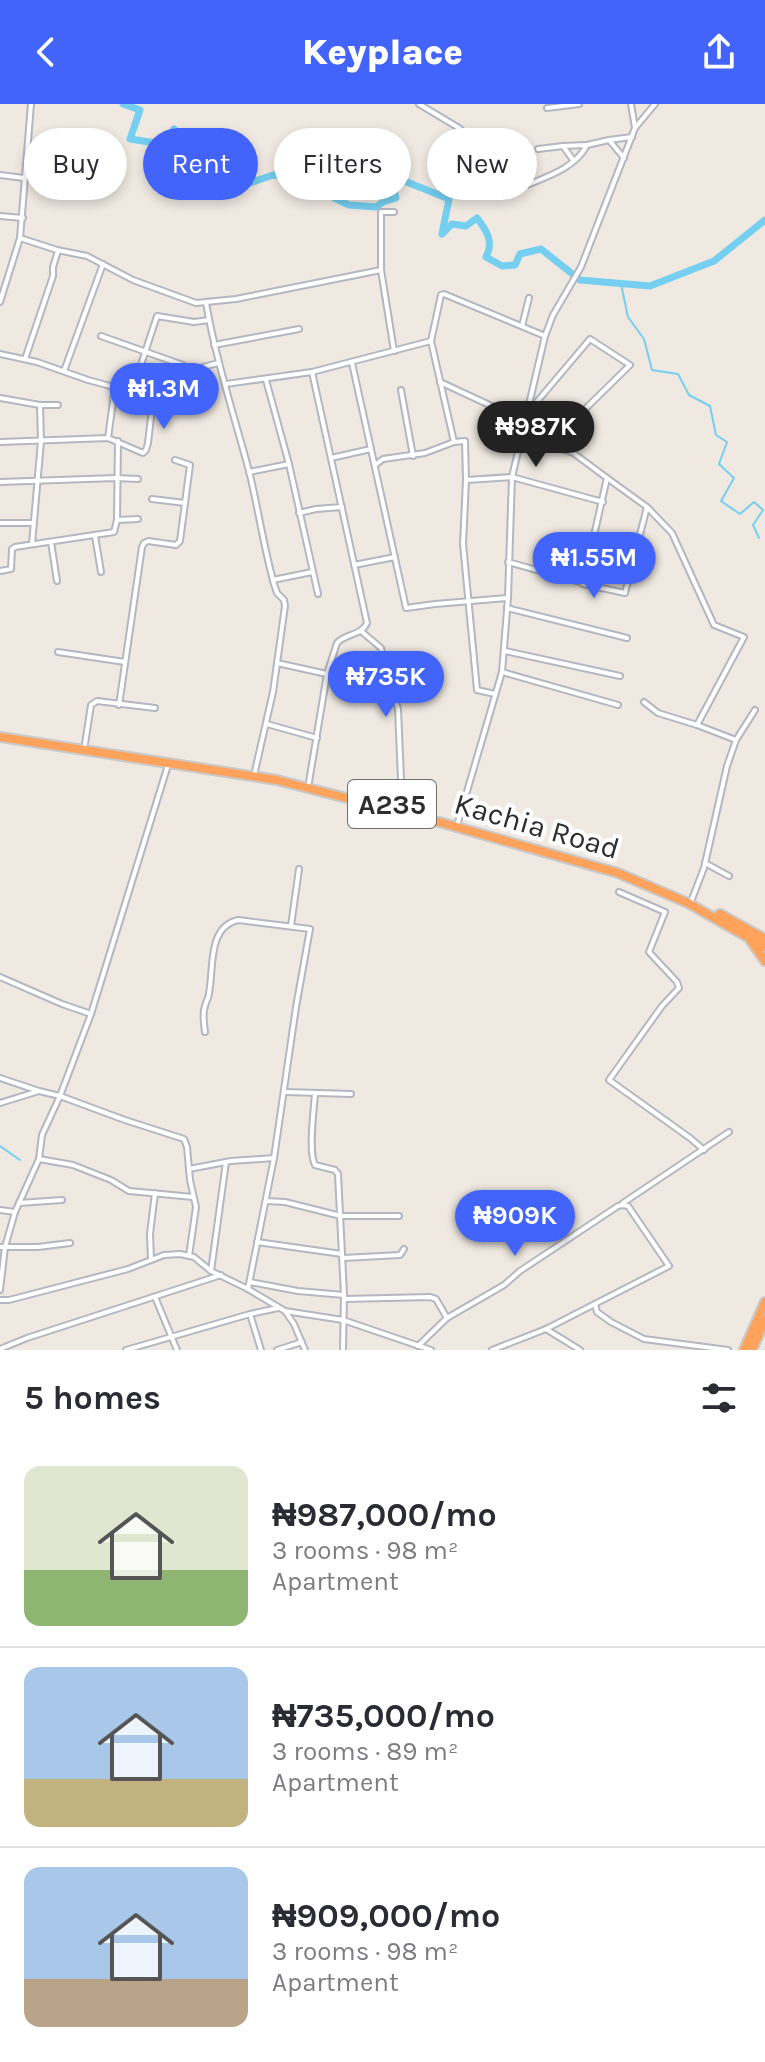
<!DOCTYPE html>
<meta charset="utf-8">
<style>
:root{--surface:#fff;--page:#f2f2f3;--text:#2b2b33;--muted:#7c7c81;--line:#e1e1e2;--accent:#4264fb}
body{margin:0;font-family:Karla,sans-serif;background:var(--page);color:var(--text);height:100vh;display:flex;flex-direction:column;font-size:30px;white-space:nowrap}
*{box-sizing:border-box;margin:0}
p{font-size:26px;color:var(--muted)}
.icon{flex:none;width:44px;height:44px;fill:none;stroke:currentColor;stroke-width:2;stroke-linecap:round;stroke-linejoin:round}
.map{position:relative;height:1246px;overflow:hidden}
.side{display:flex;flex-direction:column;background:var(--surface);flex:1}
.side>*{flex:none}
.banner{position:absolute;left:24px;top:24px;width:718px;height:72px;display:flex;gap:16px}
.price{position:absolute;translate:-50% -68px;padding:0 18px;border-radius:28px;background:var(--accent);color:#fff;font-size:26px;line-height:52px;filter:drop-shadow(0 2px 4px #0008)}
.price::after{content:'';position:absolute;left:50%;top:48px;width:24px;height:18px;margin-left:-12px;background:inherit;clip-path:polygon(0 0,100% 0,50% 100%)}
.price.on{background:#222;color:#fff}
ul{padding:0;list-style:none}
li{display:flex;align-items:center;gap:24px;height:200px;padding:0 24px}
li+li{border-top:2px solid var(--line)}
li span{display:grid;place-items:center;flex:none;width:224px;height:160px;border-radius:16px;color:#555}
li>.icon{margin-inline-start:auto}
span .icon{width:96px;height:96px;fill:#fffc;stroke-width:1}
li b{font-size:34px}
h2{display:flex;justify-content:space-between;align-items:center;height:96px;padding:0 24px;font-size:34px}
.tag{padding:0 28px;border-radius:36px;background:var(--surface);box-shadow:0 4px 12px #0003;font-size:28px;line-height:72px}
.tag.on{background:var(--accent);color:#fff}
header{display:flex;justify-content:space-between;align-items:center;height:104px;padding:0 24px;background:var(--accent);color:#fff;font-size:36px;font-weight:800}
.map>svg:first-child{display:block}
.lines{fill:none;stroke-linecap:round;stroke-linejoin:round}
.stream{stroke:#75cff0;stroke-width:2}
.river{stroke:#75cff0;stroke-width:7}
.street-casing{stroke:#b4b7c1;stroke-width:8}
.highway-casing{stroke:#c9c9c9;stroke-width:12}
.street{stroke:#fff;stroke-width:4}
.highway{stroke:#ffa35c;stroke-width:8}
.labels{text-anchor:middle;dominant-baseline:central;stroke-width:8;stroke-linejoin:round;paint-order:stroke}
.shield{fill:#fff;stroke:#6d6d6d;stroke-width:2}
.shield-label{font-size:28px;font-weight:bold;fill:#2e2e2e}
.street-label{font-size:30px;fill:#2e2e2e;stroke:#fff}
</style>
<header><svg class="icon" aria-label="back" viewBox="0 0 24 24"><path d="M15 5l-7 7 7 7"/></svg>Keyplace<svg class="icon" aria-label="share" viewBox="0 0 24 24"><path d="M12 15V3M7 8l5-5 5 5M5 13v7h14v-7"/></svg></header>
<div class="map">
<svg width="765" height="1246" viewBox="0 0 765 1246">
<rect width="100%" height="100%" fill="#efe9e1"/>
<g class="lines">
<g class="stream">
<path d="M 621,180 L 628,213 L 644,235 L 652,266 L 678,270 L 689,291 L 710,302 L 716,331 L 727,338 L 719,360 L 734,374 L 721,397 L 740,410 L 754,398 L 763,406 L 753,421 L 759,434"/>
<path d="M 0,1042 L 20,1056"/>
</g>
<path class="river" d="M 123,0 L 140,6 L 130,35 L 162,40 L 174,25 L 186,43 L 202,32 L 217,37 L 210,47 L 224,66 L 238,63 L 247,80 L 273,71 L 297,74 L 306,89 L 322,88 L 349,101 L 376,103 L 383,98 L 396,94 L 394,85 L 389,75 L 397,74 L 449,95 L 442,130 L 452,120 L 466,122 L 477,114 C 487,127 494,138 486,153 L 502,162 L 515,161 L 520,150 L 541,145 L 580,176 L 650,182 L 714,157 L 765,116"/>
<g class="street-casing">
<g id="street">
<path d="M 419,0 L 459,24 L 491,54 L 501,68 L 527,81 C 549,72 576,63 587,41 L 609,36 L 632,33"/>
<path d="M 631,0 L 635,24"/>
<path d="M 547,4 L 579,0"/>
<path d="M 609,36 L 624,54"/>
<path d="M 563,42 L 573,56"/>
<path d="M 538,45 L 563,42 L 587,41"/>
<path d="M 0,71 L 24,74"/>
<path d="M 0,112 L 23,114"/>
<path d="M 20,134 L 57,146 L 87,152 L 133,176 L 196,199 L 236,195 L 381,166 L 394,247"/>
<path d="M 381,166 L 381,108 L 394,108"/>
<path d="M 0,198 L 20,134 L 31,0"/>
<path d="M 206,199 C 216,256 234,311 249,367 C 258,403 263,440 273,476 L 312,468"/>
<path d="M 522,222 L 529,194"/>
<path d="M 101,232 L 183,261"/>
<path d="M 214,241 L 299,225"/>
<path d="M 0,250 L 37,258 L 88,276 L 132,288 L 183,305 L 188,304 L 193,297 L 193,267 L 196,265 L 218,259"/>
<path d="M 25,255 L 53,172 L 53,163 L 58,147"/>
<path d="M 352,259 L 406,504 L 435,500 L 507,494"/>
<path d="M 64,267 L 103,160"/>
<path d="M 266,276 L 289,360 L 318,490"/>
<path d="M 440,278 L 524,317"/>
<path d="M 226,280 L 312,268 L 431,237"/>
<path d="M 401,286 L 413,352"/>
<path d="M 132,288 L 157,212 L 194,218 L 209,216"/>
<path d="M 0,294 L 40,301 L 58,301"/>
<path d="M 529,299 L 535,300 L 590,235 L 630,261 L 576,314 L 572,348 L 607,374 L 583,480 L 625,489 L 647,403 L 672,429 L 714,521 L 744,533 L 697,621 L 736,636"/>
<path d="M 520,333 L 571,348"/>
<path d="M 108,334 L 115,283"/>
<path d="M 0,338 L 108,334 L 143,349 L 146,346 L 148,339 L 153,296"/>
<path d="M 331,354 L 371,345"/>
<path d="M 375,361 L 383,355 L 425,349 L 454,338"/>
<path d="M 249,368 L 289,360"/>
<path d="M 607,374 L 647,403"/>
<path d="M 466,376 L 512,373 L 603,398"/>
<path d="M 0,378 L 116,374 L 138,375"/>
<path d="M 152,395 L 185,399"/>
<path d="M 299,409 L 316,405 L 342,403"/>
<path d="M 117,416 L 138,415"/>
<path d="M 0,419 L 34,419"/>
<path d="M 95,432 L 101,468"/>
<path d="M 51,438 L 57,477"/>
<path d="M 32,440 L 41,337 L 40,301"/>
<path d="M 508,458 L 583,479"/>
<path d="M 354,461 L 395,453"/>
<path d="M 0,467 L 11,465 L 12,445 L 15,443 L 114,428 L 117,416 L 118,337"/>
<path d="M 507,504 L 627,534"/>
<path d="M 361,527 L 381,544 L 398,605 L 401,675 L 399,702"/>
<path d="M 505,547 L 620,572"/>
<path d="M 58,548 L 125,558"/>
<path d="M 277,559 L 327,570"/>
<path d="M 502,568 L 618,601"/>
<path d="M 495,590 L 477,586 L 463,440 L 466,376 L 465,337 L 454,338 L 431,237 L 441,191 L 444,190 L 545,232"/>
<path d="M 644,598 L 658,609 L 697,621"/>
<path d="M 119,601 L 142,443 L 144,439 L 148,437 L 176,441 L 180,437 L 190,361 L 175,356"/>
<path d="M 267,620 L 317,634"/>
<path d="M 85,640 L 91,601 L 97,597 L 155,604"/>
<path d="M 255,667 L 273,588 L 285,502 L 284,496 L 277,489 L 273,477"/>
<path d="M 309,678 L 327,570 L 337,539 C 346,529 361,532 367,519 L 312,268"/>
<path d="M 458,718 L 502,568 L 508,494 L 512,373 L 545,232 L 553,211 L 581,163 L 635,24 L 655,0"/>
<path d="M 705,759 L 729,772"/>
<path d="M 619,788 L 665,808 L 649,848 L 677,878 L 679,884 L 662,902 L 609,976 L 690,1034 L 704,1046"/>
<path d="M 692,795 L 704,764 L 727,662 L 736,636 L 755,606"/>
<path d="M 291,822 L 299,765"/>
<path d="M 0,873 L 62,900 L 91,910"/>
<path d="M 205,928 C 204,919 202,910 205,902 C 206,897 209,894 209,889 C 214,865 207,823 238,816 L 310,825 L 296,903 L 274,1054 L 248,1185"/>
<path d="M 0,974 L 39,987 L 60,992 L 125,1016 L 184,1035 L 187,1043 L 190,1076 L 196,1103 L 189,1152"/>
<path d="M 285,988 L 351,990"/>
<path d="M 315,989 C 314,1005 308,1048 315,1061 L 335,1066 L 338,1070 L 344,1191 L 343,1246"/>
<path d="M 0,999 L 39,987"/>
<path d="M 39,1055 L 73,1061 L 111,1076 L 129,1087 L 193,1093"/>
<path d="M 189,1065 L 231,1057 L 274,1054"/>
<path d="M 266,1097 L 285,1098 L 341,1112 L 399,1112"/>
<path d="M 19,1099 L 62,1096"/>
<path d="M 623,1099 L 729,1028"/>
<path d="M 0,1106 L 15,1108"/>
<path d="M 257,1138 L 342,1150"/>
<path d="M 0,1143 L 38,1143 L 70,1139"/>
<path d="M 343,1154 L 400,1151 L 404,1145"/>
<path d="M 151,1156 L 150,1130 L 155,1089"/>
<path d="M 211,1167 L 226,1058"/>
<path d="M 250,1178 L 298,1187 L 344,1191"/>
<path d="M 0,1186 L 5,1143 L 15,1108 L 39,1055 L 42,1031 L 60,992 L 91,910 L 168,661"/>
<path d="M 155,1193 L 177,1246"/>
<path d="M 344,1195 L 430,1193 L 436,1195 L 447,1214"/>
<path d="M 0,1196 L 9,1196 L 128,1165 L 164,1151 L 180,1150 L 194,1153 L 211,1167 L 248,1185 L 285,1207 L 343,1216 L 431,1246"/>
<path d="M 595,1200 L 597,1208 L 611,1218 L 644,1235 L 728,1246"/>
<path d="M 285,1207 L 294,1220 L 305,1246"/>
<path d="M 250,1210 L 261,1246"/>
<path d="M 546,1225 L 580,1246"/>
<path d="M 418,1242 L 447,1214 L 504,1181 L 520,1167 L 618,1102 L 622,1101 L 628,1102 L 669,1162 L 546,1225 L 492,1246"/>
<path d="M 0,1245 L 27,1234 L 221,1171"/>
<path d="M 126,1246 L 250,1210 L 278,1204"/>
<path d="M 277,1246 L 302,1238"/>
</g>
</g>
<g class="highway-casing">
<g id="highway">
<path d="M 0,633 L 277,676 L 439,718 L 618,769 L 688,799 L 765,843"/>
<path d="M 720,810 L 765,835"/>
<path d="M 751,837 L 765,857"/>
<path d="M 744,1246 L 765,1198"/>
<path d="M 752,1246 L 765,1216"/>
</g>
</g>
<use href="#street" class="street"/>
<use href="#highway" class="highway"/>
</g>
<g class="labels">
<rect class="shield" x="348" y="676" width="88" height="48" rx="6"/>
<g class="shield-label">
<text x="392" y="700">A235</text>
</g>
<g class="street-label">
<text transform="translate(537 722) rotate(16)">Kachia Road</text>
</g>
</g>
</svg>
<b class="price" style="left:164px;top:327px">₦1.3M</b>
<b class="price on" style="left:536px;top:365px">₦987K</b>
<b class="price" style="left:594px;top:496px">₦1.55M</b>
<b class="price" style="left:386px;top:615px">₦735K</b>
<b class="price" style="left:515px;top:1154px">₦909K</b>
<div class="banner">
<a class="tag">Buy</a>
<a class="tag on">Rent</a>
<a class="tag">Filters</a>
<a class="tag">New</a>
</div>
</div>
<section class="side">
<h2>5 homes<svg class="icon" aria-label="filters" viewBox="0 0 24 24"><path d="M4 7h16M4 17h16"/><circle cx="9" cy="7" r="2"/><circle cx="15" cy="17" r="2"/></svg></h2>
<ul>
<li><span style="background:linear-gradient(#dfe7d0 65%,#8fb573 0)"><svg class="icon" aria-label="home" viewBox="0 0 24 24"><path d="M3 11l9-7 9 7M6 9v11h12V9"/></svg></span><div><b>₦987,000/mo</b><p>3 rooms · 98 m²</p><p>Apartment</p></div></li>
<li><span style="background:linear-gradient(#a9c7e8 70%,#c2b280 0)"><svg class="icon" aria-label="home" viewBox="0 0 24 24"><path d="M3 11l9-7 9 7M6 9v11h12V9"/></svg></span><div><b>₦735,000/mo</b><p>3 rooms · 89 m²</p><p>Apartment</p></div></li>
<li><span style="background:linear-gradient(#a9c7e8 70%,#b9a48a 0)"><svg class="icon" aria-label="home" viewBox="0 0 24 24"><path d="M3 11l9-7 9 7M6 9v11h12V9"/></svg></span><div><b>₦909,000/mo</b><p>3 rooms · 98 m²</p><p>Apartment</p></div></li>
</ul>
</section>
